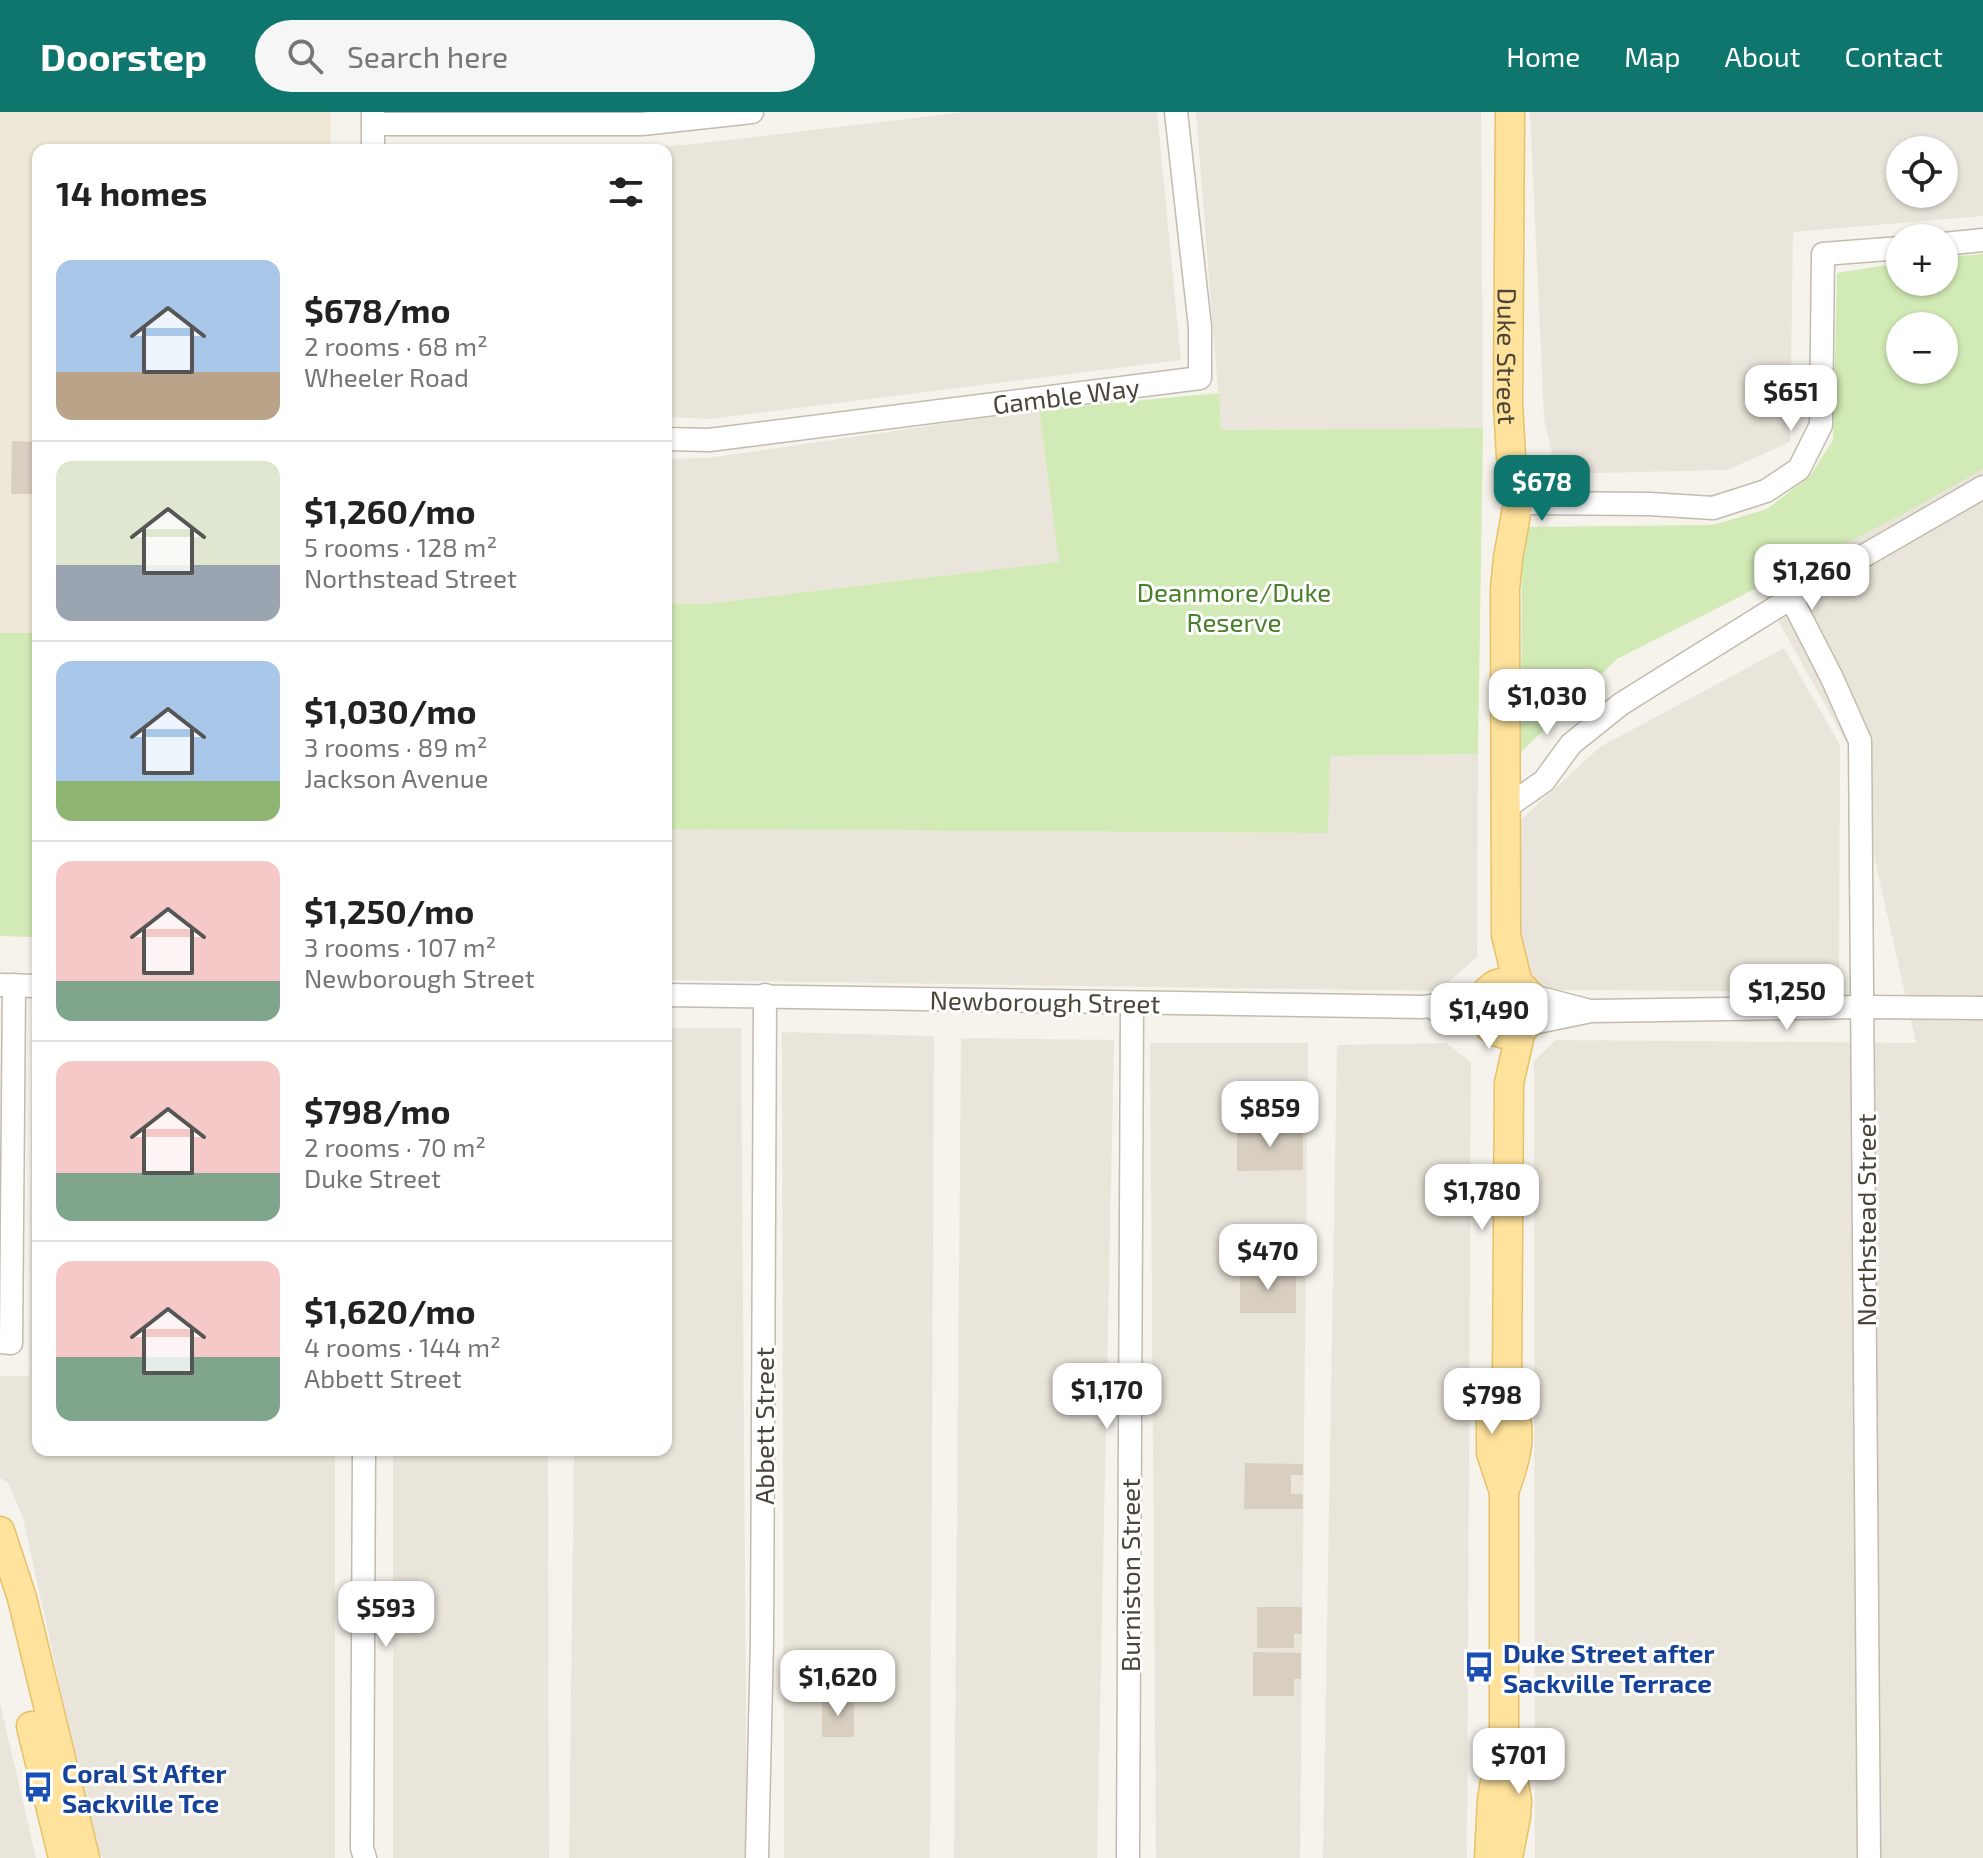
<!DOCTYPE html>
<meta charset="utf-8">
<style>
:root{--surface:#fff;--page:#f6f6f6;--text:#222;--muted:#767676;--line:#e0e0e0;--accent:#0f766e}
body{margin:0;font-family:"Exo 2",sans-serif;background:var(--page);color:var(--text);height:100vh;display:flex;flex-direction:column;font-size:30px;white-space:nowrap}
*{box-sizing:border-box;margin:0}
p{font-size:26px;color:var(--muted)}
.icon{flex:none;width:44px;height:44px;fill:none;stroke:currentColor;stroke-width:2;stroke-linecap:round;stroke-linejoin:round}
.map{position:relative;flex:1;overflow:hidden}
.sheet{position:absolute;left:32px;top:32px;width:640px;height:1312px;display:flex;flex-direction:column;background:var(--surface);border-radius:16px;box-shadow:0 2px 6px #0004}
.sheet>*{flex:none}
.fabs{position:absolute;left:1886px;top:24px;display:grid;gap:16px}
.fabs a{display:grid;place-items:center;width:72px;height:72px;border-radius:50%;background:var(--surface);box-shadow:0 2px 6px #0004;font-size:40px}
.price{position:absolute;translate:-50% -68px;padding:0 18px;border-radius:16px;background:#fff;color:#222;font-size:26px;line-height:52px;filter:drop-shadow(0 2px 4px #0008)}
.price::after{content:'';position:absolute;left:50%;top:48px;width:24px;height:18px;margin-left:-12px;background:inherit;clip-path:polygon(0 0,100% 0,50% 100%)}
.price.selected{background:var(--accent);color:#fff}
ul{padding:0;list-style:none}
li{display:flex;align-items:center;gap:24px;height:200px;padding:0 24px}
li+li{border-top:2px solid var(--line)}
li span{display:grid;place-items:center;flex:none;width:224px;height:160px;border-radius:16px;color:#555}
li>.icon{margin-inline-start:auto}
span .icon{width:96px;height:96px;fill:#fffc;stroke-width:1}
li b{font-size:34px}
h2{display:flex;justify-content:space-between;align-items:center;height:96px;padding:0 24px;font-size:34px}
header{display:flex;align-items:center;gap:48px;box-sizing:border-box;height:112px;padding:0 40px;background:var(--accent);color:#fff}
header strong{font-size:38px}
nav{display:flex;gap:44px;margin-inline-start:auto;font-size:28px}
.search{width:560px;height:72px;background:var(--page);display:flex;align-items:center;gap:20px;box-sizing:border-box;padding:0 28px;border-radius:44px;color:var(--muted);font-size:30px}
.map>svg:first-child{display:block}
.residential{fill:#eae5da;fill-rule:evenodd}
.education{fill:#efe8d6}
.green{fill:#d2eab5;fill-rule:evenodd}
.building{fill:#d8cfc1}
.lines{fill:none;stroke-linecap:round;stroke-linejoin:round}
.minor-casing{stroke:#c2bbae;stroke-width:25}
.major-casing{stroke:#e6c16a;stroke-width:31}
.minor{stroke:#fff;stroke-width:22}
.major{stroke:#ffe39c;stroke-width:28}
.labels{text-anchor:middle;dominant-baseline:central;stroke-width:6;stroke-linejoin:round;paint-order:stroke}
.street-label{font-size:26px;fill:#4b4439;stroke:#fff}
.park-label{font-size:26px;fill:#4a7f2a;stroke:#fff}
.transit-label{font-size:26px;font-weight:bold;fill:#164399;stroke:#fff;text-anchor:start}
</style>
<header>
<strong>Doorstep</strong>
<div class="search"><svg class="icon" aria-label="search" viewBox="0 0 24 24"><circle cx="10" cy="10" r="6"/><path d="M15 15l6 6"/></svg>Search here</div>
<nav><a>Home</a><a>Map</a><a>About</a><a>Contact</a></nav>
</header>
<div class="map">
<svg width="1983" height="1746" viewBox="0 0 1983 1746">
<rect width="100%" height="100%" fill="#f6f3ec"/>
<g class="residential">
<path d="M 965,0 L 1157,0 L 1181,248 L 711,307 L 666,305 L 666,38 L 590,38 L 685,33 Z"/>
<path d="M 1196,0 L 1481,0 L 1483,316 L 1221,318 Z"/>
<path d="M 1530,0 L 1983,0 L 1983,104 L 1793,120 L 1790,330 L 1727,358 L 1557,362 L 1544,307 ZM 1900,38 L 1944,38 L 1944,82 L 1900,82 Z"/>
<path d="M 1039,298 L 1059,450 L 705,492 L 666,491 L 666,347 L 708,346 Z"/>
<path d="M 1983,345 L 1983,1746 L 1535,1746 L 1534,949 L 1556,928 L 1916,931 L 1850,637 L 1763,482 Z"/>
<path d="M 1784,536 L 1840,633 L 1839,880 L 1553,878 L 1510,846 L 1514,714 L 1600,635 Z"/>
<path d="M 1478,642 L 1477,845 L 1438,879 L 666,868 L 666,717 L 1328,721 L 1329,644 Z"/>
<path d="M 32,905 L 38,905 L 38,1338 L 335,1338 L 335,1746 L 103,1746 L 95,1733 L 23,1406 L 8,1371 L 0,1366 L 0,1264 L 29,1264 Z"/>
<path d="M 666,916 L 741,916 L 747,1746 L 569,1746 L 574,1338 L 666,1338 Z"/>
<path d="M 782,920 L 934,924 L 930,1746 L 784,1746 Z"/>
<path d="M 961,926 L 1114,928 L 1097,1746 L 954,1746 Z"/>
<path d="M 1150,931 L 1308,931 L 1300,1746 L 1156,1746 Z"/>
<path d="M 1446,931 L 1471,950 L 1467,1746 L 1323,1746 L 1337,933 Z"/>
<path d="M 393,1338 L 548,1338 L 549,1746 L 393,1746 Z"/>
<path d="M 0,1591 L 36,1746 L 0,1746 Z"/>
</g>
<path class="education" d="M 0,0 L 331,0 L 331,38 L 38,38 L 38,825 L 0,824 Z"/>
<g class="green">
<path d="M 1983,142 L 1983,357 L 1903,402 L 1617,547 L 1521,640 L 1522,415 L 1713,413 L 1767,397 L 1810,364 L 1833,328 L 1837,161 L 1900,151 L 1900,170 L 1944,170 L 1944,145 ZM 1900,214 L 1944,214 L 1944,258 L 1900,258 Z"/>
<path d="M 1219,281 L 1221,318 L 1483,316 L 1478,642 L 1330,644 L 1328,721 L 666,717 L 666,491 L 705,492 L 1059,450 L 1039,298 Z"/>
<path d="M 0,521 L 38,521 L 38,825 L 0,824 Z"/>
</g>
<g class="building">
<path d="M 12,329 L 38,330 L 38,382 L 11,382 Z"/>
<rect x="1245" y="983" width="60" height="27"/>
<path d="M 1303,1015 L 1303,1058 L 1237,1059 L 1237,1016 Z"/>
<rect x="1240" y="1160" width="56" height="41"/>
<path d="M 1245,1351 L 1303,1352 L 1303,1363 L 1291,1363 L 1291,1382 L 1303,1382 L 1303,1397 L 1244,1397 Z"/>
<path d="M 1257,1495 L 1302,1495 L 1302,1522 L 1294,1522 L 1294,1536 L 1257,1536 Z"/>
<path d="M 1253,1540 L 1301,1541 L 1301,1567 L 1294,1567 L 1294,1584 L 1253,1584 Z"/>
<path d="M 854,1587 L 854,1625 L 822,1625 L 822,1588 Z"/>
</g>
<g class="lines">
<g class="minor-casing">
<g id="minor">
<path d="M 373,12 L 642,12 L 752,0"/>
<path d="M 373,38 L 373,0"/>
<path d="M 1944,132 L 1983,128"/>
<path d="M 666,327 L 709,328 L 1200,266 L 1200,215 L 1176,0"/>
<path d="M 1518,391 L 1650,392 L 1713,396 L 1766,379 L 1799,357 L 1821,313 L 1823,142 L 1900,136"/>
<path d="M 1791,486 L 1832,566 L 1860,629 L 1869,1746"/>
<path d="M 1504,697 L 1544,669 L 1571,632 L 1621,592 L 1791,486 L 1983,375"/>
<path d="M 1,873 L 38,874"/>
<path d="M 666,883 L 1423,895 L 1482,886"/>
<path d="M 1529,883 L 1586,898"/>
<path d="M 1436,898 L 1484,910"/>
<path d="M 1528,912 L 1591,899 L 1864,895 L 1983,896"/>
<path d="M 0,1230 L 11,1231 L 14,873"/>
<path d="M 364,1338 L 362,1736 L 365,1746"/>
<path d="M 757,1746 L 762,1528 L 765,883"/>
<path d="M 1128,1746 L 1132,892"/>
</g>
</g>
<g class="major-casing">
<g id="major">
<path id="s1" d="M 1510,0 L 1508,291 L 1511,345 L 1518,391 L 1508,446 L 1505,477 L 1506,823 L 1518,872"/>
<circle cx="1507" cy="896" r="26"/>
<path d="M 1507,1269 L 1491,1309 L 1491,1341 L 1504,1380 L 1504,1616 L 1517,1689 L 1516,1704 L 1508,1746"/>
<path d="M 1504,1380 C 1522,1330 1521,1319 1507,1269 L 1509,971 L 1521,918"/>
<path d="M 0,1419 L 22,1486 L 85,1746"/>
<path d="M 31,1614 L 63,1746"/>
<path d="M 1489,1746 L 1492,1688 L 1501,1632"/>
</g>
</g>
<use href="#minor" class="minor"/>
<use href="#major" class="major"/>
</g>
<defs>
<g id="bus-bare" transform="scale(2.4)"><path d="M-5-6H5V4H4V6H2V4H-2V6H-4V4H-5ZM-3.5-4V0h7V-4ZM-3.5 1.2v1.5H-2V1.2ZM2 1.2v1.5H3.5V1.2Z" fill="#1a4fb4" stroke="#fff" stroke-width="2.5" paint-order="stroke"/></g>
</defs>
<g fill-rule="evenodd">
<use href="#bus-bare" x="1479" y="1555"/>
<use href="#bus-bare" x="38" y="1675"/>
</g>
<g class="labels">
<g class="street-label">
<text stroke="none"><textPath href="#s1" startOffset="244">Duke Street</textPath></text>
<text transform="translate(1066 283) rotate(-7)">Gamble Way</text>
<text transform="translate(1045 889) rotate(1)">Newborough Street</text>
<text transform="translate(1865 1108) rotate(-90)">Northstead Street</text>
<text transform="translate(763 1314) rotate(-90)">Abbett Street</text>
<text transform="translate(1129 1463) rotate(-90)">Burniston Street</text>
</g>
<g class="park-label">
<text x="1234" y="479">Deanmore/Duke<tspan x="1234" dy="30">Reserve</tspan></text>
</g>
<g class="transit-label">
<text x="1503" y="1540">Duke Street after<tspan x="1503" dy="30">Sackville Terrace</tspan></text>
<text x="62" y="1660">Coral St After<tspan x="62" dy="30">Sackville Tce</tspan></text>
</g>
</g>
</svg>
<div class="fabs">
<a><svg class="icon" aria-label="locate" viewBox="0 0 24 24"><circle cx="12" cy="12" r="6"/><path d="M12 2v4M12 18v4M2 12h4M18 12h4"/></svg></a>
<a>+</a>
<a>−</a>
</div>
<b class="price" style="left:1791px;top:321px">$651</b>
<b class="price selected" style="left:1542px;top:411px">$678</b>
<b class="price" style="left:1812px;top:500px">$1,260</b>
<b class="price" style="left:1547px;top:625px">$1,030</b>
<b class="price" style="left:1787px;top:920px">$1,250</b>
<b class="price" style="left:1489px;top:939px">$1,490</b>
<b class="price" style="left:1270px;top:1037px">$859</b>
<b class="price" style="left:1482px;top:1120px">$1,780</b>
<b class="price" style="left:1268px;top:1180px">$470</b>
<b class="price" style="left:1107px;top:1319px">$1,170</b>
<b class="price" style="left:1492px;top:1324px">$798</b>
<b class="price" style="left:386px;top:1537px">$593</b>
<b class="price" style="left:838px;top:1606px">$1,620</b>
<b class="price" style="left:1519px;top:1684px">$701</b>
<section class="sheet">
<h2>14 homes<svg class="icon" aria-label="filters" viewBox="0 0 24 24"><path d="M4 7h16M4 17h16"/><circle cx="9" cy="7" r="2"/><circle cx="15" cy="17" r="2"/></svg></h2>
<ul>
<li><span style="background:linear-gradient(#a9c7e8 70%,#b9a48a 0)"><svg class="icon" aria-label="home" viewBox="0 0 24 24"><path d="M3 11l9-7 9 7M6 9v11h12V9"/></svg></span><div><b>$678/mo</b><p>2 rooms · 68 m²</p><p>Wheeler Road</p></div></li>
<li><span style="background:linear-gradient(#dfe7d0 65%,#9aa5b1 0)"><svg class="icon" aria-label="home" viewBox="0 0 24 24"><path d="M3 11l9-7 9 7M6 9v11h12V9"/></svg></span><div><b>$1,260/mo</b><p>5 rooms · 128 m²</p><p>Northstead Street</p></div></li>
<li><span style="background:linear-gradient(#a9c7e8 75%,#8fb573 0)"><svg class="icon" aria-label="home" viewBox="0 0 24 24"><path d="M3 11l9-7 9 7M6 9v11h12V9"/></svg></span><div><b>$1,030/mo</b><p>3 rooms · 89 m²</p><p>Jackson Avenue</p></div></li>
<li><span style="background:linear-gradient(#f6c9c9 75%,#7fa58c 0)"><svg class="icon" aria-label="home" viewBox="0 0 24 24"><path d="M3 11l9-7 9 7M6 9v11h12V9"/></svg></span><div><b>$1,250/mo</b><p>3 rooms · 107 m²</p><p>Newborough Street</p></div></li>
<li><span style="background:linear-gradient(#f6c9c9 70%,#7fa58c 0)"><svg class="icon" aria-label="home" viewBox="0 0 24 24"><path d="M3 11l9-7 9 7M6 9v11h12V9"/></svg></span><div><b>$798/mo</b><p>2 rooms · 70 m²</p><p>Duke Street</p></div></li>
<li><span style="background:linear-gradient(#f6c9c9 60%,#7fa58c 0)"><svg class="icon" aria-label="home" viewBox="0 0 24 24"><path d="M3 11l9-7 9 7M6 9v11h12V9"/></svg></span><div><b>$1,620/mo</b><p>4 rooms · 144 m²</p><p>Abbett Street</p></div></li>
</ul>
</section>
</div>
